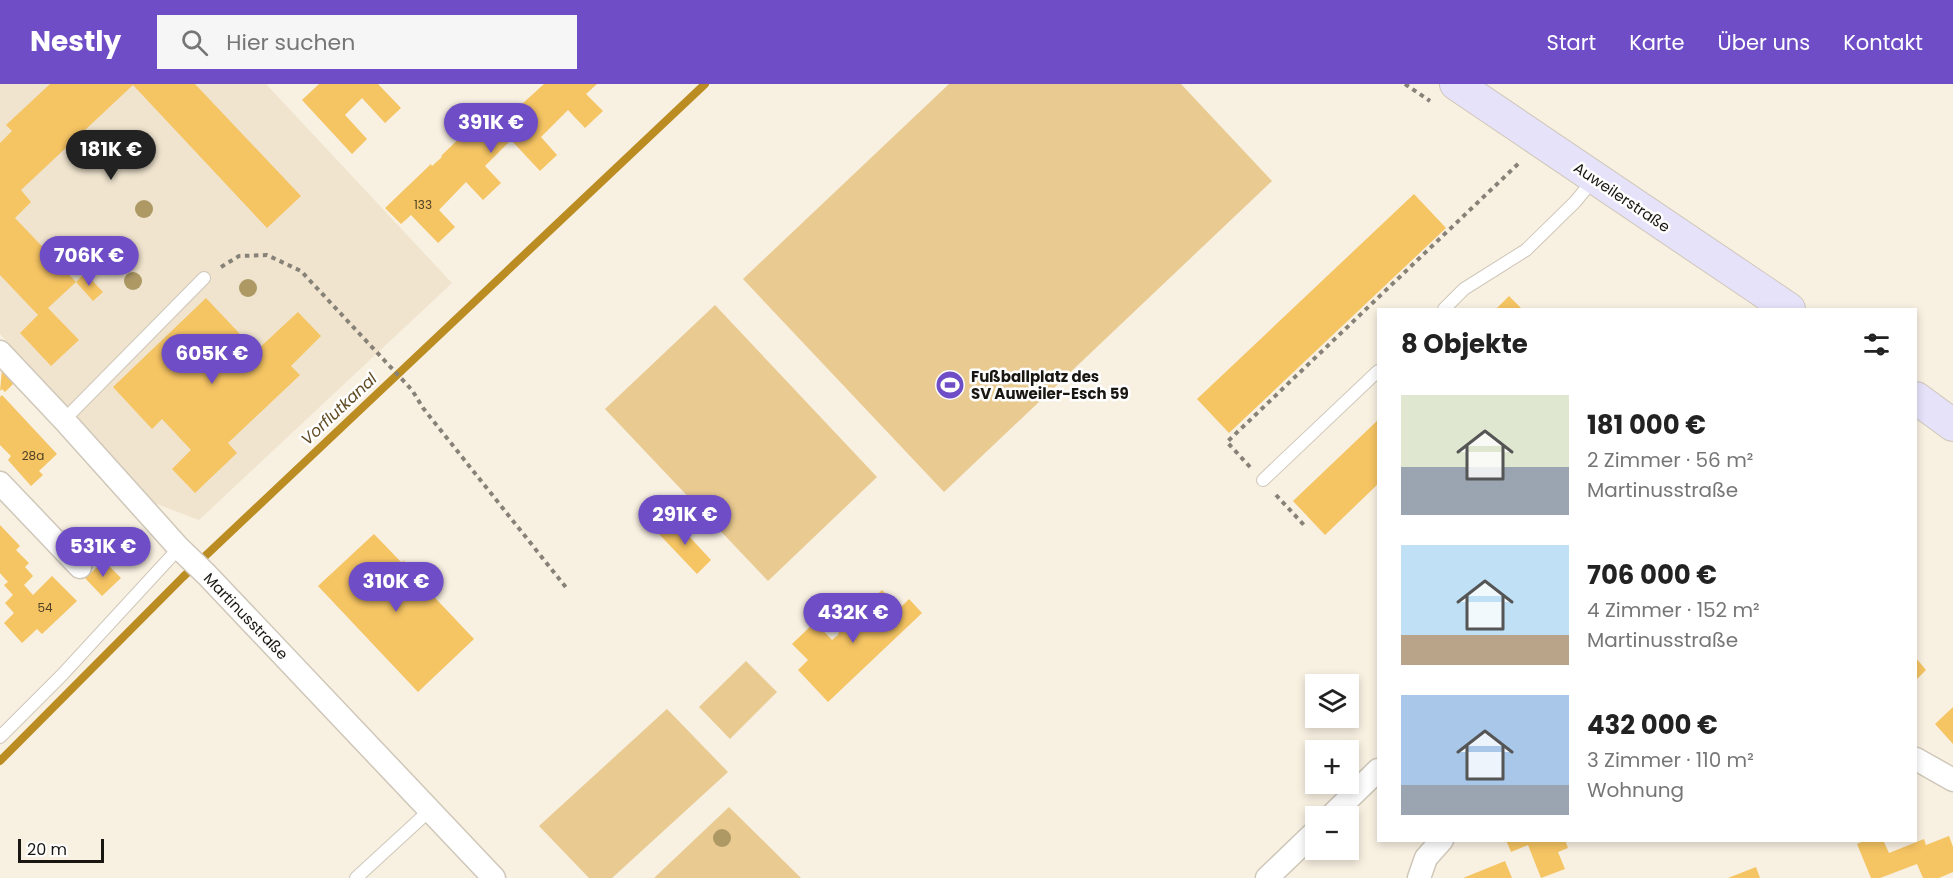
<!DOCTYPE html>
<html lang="de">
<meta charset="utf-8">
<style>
:root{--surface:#fff;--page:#f6f6f6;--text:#222;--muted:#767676;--accent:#6f4dc6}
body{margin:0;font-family:Poppins,sans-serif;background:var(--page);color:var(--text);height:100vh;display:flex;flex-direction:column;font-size:22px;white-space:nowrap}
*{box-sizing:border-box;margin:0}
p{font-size:20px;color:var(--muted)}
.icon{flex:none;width:33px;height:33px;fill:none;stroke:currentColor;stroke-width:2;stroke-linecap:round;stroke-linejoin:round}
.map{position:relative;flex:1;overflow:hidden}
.side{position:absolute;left:1377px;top:224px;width:540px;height:534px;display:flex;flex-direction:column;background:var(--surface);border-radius:0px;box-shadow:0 3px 9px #0003}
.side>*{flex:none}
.tools{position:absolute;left:1305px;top:590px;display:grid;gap:12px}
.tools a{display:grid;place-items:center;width:54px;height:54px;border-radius:0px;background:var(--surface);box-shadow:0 3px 9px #0003;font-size:30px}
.scale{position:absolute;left:18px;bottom:15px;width:86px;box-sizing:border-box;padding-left:6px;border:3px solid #1a1712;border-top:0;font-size:16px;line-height:21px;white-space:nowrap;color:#1a1712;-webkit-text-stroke:4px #fefefe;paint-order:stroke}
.price{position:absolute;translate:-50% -51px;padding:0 14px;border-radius:21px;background:var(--accent);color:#fff;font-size:20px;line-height:39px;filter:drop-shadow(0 2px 3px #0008)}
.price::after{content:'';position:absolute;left:50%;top:36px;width:18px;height:14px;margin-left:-9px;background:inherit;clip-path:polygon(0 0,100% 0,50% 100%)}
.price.on{background:#222;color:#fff}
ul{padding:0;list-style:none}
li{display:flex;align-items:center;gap:18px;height:150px;padding:0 24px}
li span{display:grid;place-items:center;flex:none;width:168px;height:120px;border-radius:0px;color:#555}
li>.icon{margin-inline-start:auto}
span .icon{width:72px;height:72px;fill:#fffc;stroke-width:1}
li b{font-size:26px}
h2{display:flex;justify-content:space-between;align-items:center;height:72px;padding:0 24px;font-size:26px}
header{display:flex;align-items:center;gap:36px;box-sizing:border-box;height:84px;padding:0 30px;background:var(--accent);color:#fff}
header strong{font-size:28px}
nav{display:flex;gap:33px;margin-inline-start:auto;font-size:21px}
.search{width:420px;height:54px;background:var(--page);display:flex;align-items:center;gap:15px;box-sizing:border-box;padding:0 21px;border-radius:0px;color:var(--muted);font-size:22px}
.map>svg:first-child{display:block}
.built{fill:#f0e4ce}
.green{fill:#e9ca91}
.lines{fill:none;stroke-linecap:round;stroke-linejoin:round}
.stream{stroke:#bb8c21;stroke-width:8}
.building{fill:#f5c463}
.lane-casing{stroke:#cfc7b9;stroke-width:14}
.street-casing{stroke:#cfc7b9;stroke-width:25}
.secondary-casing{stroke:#cfc7b9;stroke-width:34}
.path{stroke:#878278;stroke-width:4;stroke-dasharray:4.5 4.5;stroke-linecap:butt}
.lane{stroke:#fff;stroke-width:12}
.street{stroke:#fff;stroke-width:22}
.secondary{stroke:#e6e2fa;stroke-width:32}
.tree{fill:#ae9965}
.labels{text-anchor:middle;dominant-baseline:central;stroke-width:5;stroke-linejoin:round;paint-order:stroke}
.number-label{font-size:12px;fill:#514226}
.street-label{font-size:15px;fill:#1a1712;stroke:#fefefe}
.poi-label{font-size:15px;font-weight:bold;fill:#1a1712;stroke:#fefefe;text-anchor:start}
.water-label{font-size:16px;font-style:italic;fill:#614c24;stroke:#fefefe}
</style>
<header>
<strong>Nestly</strong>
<div class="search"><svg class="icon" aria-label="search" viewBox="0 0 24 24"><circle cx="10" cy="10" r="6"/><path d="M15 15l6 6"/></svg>Hier suchen</div>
<nav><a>Start</a><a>Karte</a><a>Über uns</a><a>Kontakt</a></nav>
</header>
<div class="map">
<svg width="1953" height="794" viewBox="0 0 1953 794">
<rect width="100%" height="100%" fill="#f8f0e1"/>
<path class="built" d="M 0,0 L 266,0 L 452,199 L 199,436 L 154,419 L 0,250 Z"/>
<g class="green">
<path d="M 949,0 L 1181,0 L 1272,97 L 944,408 L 743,195 Z"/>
<path d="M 715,221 L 877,393 L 768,497 L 605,325 Z"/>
<path d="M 746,577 L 777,608 L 730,655 L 699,623 Z"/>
<path d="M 667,625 L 728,688 L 612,794 L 589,794 L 539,742 Z"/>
<path d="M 729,723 L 801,794 L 654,794 Z"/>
</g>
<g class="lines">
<path class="stream" d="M 0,677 L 183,493 L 705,0"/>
</g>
<g class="building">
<path d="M 50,0 L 195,0 L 301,112 L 267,144 L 133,1 L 21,106 L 31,118 L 15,134 L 76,198 L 48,224 L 79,256 L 51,282 L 20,249 L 38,231 L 0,191 L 0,59 L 12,47 L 6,41 Z"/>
<path d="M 319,0 L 378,0 L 401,24 L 385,39 L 362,14 L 345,31 L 367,55 L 352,70 L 302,16 Z"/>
<path d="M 544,0 L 597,0 L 586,10 L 603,27 L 585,44 L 568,26 L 541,53 L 557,71 L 540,87 L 511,56 L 485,82 L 501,99 L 483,116 L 466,98 L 439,126 L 455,143 L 438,159 L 411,131 L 401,140 L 385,124 L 431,80 L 432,82 L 442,73 L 441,72 L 476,38 L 477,40 L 487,30 L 498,42 Z"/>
<path d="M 1414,110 L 1446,144 L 1229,349 L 1197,315 Z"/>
<path d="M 85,189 L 103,208 L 93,217 L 76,198 Z"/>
<path d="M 1509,212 L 1522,225 L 1496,225 Z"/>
<path d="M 206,214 L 256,267 L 298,228 L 321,252 L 291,282 L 300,291 L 228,359 L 237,369 L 195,409 L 172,385 L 191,366 L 162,335 L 152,345 L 113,303 Z"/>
<path d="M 2,286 L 14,299 L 5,308 L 2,305 L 0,307 Z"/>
<path d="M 2,311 L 57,370 L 39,387 L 43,391 L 31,402 L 8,376 L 11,372 L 0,361 L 0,313 Z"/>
<path d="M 1378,336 L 1378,400 L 1325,451 L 1293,417 Z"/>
<path d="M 673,435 L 711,476 L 697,490 L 658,449 Z"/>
<path d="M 0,441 L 20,462 L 16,466 L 29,479 L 25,483 L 33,492 L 24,501 L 33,511 L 52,492 L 77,517 L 42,550 L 37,545 L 22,559 L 4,539 L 14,529 L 5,519 L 13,511 L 4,501 L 8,498 L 0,489 Z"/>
<path d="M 374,450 L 401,478 L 406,476 L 402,479 L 474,555 L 418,608 L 318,502 Z"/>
<path d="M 104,477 L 121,494 L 102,512 L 85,494 Z"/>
<path d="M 882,506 L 894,518 L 896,516 L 902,522 L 909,515 L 922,529 L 828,618 L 798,586 L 808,576 L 792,560 L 815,538 L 832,556 L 838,551 L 841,541 L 844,542 Z"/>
<path d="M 1916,574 L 1926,586 L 1916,596 Z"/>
<path d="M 1953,623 L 1953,660 L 1935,640 Z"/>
<path d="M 1949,752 L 1953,763 L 1953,788 L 1939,794 L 1923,794 L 1917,780 L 1880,794 L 1871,794 L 1857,760 L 1866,756 L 1883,756 L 1889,769 L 1924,755 L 1926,761 Z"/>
<path d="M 1506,756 L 1565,756 L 1568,764 L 1558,768 L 1565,785 L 1541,794 L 1528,761 L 1511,768 Z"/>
<path d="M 1505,777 L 1512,794 L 1463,794 Z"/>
<path d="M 1756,783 L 1760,794 L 1728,794 Z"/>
</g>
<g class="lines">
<g class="lane-casing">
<g id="lane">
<path d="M 1444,225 L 1464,205 L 1526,166 L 1575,118 L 1594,95"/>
<path d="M 64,336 L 204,194"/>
<path d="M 1263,396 L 1378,287"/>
<path d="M 0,653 L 62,591 L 179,464"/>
<path d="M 356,794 L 430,726"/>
</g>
</g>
<g class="street-casing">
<g id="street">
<path d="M 0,268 L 64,336 L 179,464 L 207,491 L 494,794"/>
<path d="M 0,399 L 80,483"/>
<path d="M 1916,675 L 1953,696"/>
<path d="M 1331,732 L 1378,686"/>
<path d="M 1267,794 L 1316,747"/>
<path d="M 1419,794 L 1426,774 L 1442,756"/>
</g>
</g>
<g class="secondary-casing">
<g id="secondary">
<path d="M 1456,0 L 1789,225"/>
<path d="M 1916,314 L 1953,341"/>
</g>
</g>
<g class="path">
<path d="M 1405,0 L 1430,17"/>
<path d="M 221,183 L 239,172 L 267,171 L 301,187 L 412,306 L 423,324 L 568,506"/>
<path d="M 1250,383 L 1227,358 L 1519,79"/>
<path d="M 1276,411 L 1304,441"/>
</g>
<use href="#lane" class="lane"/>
<use href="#street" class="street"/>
<use href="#secondary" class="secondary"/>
</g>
<g class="tree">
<circle cx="144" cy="125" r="9"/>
<circle cx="133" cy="197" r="9"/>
<circle cx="248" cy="204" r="9"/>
<circle cx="722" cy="754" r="9"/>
</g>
<defs>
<g id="stadium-disc" transform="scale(1.5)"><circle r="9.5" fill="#6f4dc6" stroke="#fefefe"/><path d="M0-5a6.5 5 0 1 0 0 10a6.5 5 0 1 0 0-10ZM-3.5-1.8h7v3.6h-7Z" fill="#fff"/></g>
</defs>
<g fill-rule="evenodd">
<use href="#stadium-disc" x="950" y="301"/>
</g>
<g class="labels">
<g class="number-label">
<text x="423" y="120">133</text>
<text x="33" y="371">28a</text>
<text x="45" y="523">54</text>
</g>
<g class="street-label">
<text transform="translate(1622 113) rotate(34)">Auweilerstraße</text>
<text transform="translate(246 532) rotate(46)">Martinusstraße</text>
</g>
<g class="poi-label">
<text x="971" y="292">Fußballplatz des<tspan x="971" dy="17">SV Auweiler-Esch 59</tspan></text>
</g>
<g class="water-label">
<text transform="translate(339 325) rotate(-43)">Vorflutkanal</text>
</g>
</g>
</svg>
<div class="tools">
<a><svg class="icon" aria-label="layers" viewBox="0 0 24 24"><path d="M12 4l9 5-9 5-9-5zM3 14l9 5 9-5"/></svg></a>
<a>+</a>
<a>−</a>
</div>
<div class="scale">20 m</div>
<b class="price" style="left:491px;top:70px">391K €</b>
<b class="price on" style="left:111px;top:97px">181K €</b>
<b class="price" style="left:89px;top:203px">706K €</b>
<b class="price" style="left:212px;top:301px">605K €</b>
<b class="price" style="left:685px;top:462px">291K €</b>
<b class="price" style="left:103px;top:494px">531K €</b>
<b class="price" style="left:396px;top:529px">310K €</b>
<b class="price" style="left:853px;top:560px">432K €</b>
<section class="side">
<h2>8 Objekte<svg class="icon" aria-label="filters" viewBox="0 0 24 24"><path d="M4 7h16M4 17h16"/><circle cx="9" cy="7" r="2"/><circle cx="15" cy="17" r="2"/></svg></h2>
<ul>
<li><span style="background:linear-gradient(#dfe7d0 60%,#9aa5b1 0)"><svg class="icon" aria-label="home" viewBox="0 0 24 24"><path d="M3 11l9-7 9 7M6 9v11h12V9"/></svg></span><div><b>181 000 €</b><p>2 Zimmer · 56 m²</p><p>Martinusstraße</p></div></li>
<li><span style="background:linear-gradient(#bfe0f5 75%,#b9a48a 0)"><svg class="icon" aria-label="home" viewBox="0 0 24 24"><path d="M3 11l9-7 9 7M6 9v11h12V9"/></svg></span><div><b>706 000 €</b><p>4 Zimmer · 152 m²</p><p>Martinusstraße</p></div></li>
<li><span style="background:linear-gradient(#a9c7e8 75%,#9aa5b1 0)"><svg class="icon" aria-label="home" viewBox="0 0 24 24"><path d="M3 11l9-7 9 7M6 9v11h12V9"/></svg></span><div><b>432 000 €</b><p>3 Zimmer · 110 m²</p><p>Wohnung</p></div></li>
</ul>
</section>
</div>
